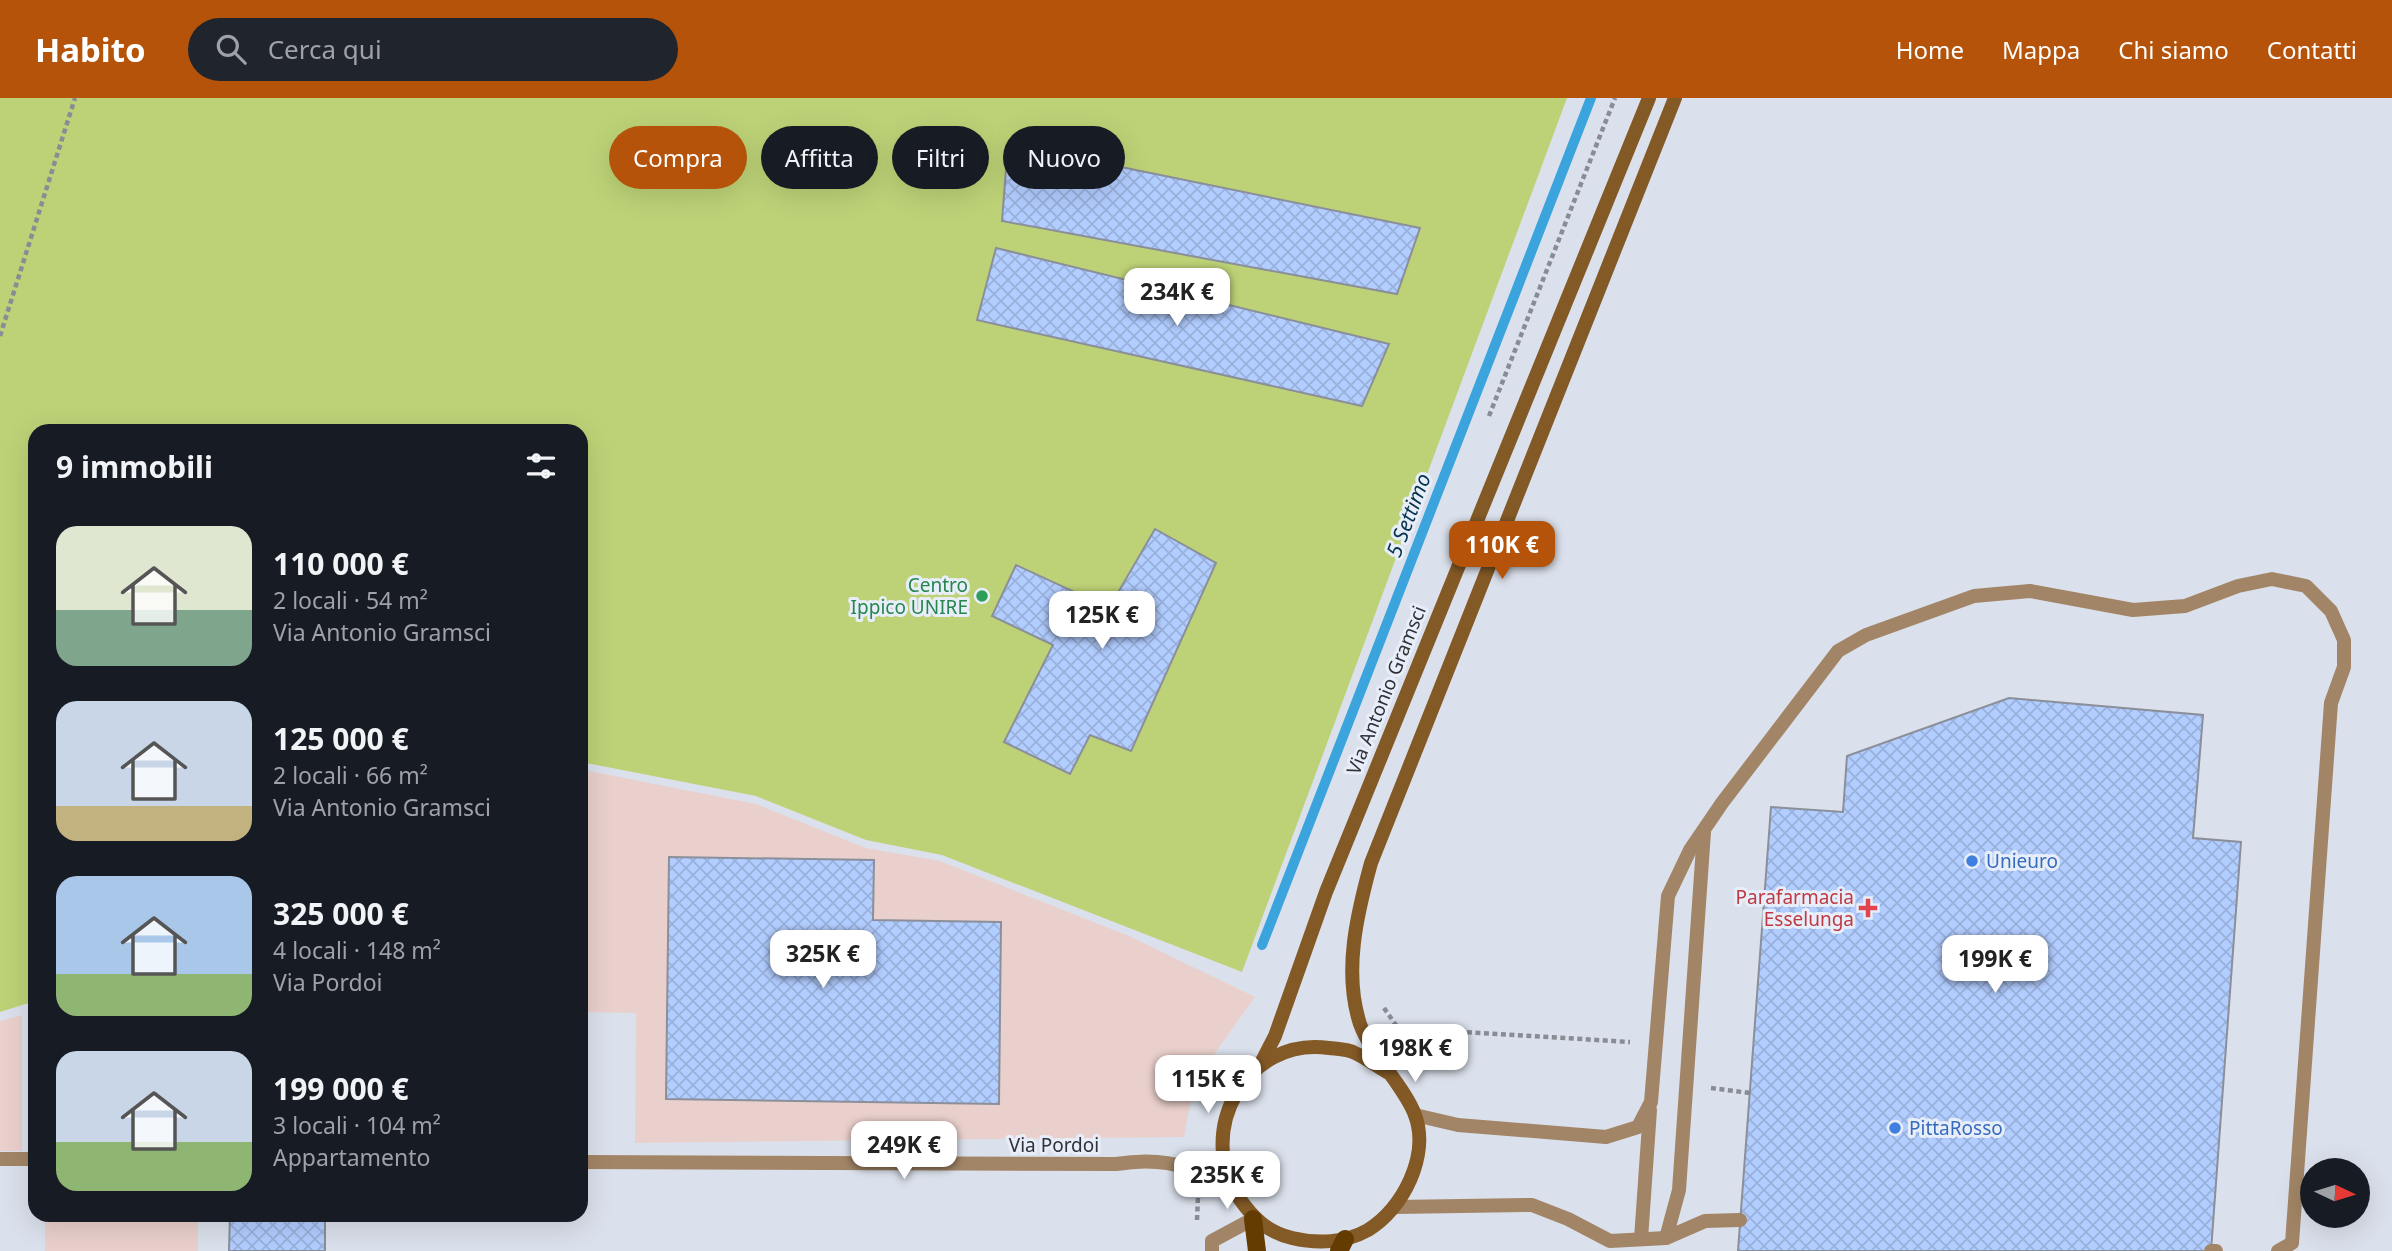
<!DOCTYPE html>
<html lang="it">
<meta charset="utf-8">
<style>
:root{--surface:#171b24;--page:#20242c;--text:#f1f3f6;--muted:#9ea1a6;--accent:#b45309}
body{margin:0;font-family:"Noto Sans",sans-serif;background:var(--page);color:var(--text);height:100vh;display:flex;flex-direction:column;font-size:26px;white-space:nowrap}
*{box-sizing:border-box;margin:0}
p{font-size:23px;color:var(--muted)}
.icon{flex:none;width:38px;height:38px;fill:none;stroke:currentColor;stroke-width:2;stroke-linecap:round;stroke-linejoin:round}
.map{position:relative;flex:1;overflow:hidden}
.drawer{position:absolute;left:28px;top:326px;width:560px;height:798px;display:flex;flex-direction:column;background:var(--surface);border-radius:21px;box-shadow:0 7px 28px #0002}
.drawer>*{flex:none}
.banner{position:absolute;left:609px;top:28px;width:665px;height:63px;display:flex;gap:14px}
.needle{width:46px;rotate:94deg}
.controls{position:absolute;left:2300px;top:1060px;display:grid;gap:14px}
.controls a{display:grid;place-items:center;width:70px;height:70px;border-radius:50%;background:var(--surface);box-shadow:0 7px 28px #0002;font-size:35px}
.price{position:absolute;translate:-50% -60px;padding:0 16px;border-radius:14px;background:#fff;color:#222;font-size:23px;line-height:46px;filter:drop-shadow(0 2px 4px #0008)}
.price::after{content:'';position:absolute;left:50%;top:42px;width:21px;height:16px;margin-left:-10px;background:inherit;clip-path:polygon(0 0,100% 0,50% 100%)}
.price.selected{background:var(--accent);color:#fff}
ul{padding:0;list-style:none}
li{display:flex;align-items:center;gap:21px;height:175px;padding:0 28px}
li span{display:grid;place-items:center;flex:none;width:196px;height:140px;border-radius:21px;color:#555}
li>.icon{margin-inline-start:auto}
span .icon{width:84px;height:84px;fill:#fffc;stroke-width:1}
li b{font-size:30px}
h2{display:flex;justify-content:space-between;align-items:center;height:84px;padding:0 28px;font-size:30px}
.tag{padding:0 24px;border-radius:32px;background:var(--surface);box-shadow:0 7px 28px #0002;font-size:24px;line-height:63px}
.tag.selected{background:var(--accent);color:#fff}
header{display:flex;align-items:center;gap:42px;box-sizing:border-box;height:98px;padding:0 35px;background:var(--accent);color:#fff}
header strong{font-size:33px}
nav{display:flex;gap:38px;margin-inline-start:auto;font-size:24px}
.search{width:490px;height:63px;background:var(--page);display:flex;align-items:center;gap:18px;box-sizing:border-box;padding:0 24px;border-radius:38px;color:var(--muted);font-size:26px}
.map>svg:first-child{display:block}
.industrial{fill:#ead0cc}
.pitch{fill:#bdd277}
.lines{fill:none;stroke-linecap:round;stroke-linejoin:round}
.stream{stroke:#3ba4dd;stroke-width:10}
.building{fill:url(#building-cross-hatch);stroke:#8a8f99;stroke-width:2}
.path{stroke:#888c94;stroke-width:4.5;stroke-dasharray:5 3.5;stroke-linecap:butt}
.service{stroke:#a28566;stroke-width:14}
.minor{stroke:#a28566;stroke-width:14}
.secondary{stroke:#835926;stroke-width:14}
.primary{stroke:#643c01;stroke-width:18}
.leisure-dot{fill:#2e9e5b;stroke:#e8eef9;stroke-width:2.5}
.shop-dot{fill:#3f7fe0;stroke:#e8eef9;stroke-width:2.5}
.health-dot{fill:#e0444e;stroke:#e8eef9;stroke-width:2.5}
.labels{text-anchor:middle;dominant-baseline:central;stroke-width:6;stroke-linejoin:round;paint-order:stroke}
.leisure-label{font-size:19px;fill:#27864d;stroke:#e8eef9;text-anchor:end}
.street-label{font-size:19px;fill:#2f3236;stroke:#e8eef9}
.shop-label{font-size:19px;fill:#366cbe;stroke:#e8eef9;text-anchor:start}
.health-label{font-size:19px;fill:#be3a42;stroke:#e8eef9;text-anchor:end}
.water-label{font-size:21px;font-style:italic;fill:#06344c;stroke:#e8eef9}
</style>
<header>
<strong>Habito</strong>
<div class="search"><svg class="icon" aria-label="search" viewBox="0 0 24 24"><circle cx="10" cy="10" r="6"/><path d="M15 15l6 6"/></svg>Cerca qui</div>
<nav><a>Home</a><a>Mappa</a><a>Chi siamo</a><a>Contatti</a></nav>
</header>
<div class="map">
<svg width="2392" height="1153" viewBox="0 0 2392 1153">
<defs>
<pattern id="building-cross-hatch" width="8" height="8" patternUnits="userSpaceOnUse" patternTransform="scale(1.75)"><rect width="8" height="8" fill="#b2cdff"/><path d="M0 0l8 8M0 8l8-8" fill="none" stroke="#99b0db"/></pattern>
</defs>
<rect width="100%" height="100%" fill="#dbe1ec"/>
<g class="industrial">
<path d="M 584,672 L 756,706 L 866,750 L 940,763 L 1129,838 L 1255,899 L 1206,968 L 1190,1006 L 1184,1039 L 635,1045 L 636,915 L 581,914 L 581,673 Z"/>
<path d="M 22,917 L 22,1053 L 0,1053 L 0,923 Z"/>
<rect x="45" y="1117" width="153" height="36"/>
</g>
<path class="pitch" d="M 0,0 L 1567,0 L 1242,874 L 942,757 L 866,742 L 756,698 L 581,664 L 581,332 L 35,332 L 35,903 L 0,914 Z"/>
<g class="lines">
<path class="stream" d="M 1262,847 L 1591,0"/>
</g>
<g class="building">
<path d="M 1008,46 L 1420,130 L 1397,196 L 1002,123 Z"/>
<path d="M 996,150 L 1389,246 L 1362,308 L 977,222 Z"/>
<path d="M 1155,431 L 1216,465 L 1131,653 L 1090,637 L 1070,676 L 1004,644 L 1053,547 L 992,518 L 1016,467 L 1109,510 Z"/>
<path d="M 2009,600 L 2203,617 L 2193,740 L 2241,744 L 2211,1153 L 1738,1153 L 1771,709 L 1843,714 L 1847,658 Z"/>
<path d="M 669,759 L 874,762 L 873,822 L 1001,824 L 999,1006 L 666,1001 Z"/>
<path d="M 230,1116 L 325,1116 L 325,1153 L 229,1153 Z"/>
</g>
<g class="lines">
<g class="path">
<path d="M 0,238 L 75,0"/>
<path d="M 1489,318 L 1615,0"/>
<path d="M 1384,910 L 1398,930 L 1630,944"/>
<path d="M 1711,990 L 1750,995"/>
<path d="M 1197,1122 L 1198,1099"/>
</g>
<g class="service">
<path d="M 1415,1017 L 1458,1027 L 1606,1039 L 1638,1029 L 1651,1004 L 1668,798 L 1690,752 L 1722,705 L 1838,553 L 1866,537 L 1974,498 L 2030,493 L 2133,512 L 2185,508 L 2238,488 L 2272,481 L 2306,488 L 2331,513 L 2344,542 L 2344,569 L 2331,605 L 2292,1145 L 2278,1153"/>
<path d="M 1395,1109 L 1532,1107 L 1568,1121 L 1610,1143 L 1666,1140 L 1705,1123 L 1740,1122"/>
<path d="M 1666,1140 L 1679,1092 L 1704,734"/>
<path d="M 1641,1141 L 1650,1012"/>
<path d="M 2211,1153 L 2216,1153"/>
</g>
<g class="minor">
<path d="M 0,1061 L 35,1061"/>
<path d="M 581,1064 L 1116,1066 C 1165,1058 1184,1069 1229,1085"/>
<path d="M 1212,1153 L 1212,1143 L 1253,1121"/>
</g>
<g class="secondary">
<path d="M 1260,967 L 1275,938 L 1326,794 L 1649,0"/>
<path d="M 1387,974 C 1376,968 1366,960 1355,955 C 1348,951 1337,951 1329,950 C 1247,938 1194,1033 1239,1100 C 1253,1120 1267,1134 1292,1140 C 1317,1146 1345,1145 1368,1132 C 1403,1111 1430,1057 1415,1017 C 1405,989 1371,957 1360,926 C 1343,874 1357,816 1371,765 L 1675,0"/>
</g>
<g class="primary">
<path d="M 1253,1121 L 1257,1153"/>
<path d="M 1339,1153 L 1345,1141"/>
</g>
</g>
<circle class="leisure-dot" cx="982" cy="498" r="7"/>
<g class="shop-dot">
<circle cx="1972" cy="763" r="7"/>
<circle cx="1895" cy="1030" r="7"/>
</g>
<path class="health-dot" d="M1864.5 799.5h7v7h7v7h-7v7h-7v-7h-7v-7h7z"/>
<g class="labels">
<g class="leisure-label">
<text x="968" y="487">Centro<tspan x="968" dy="22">Ippico UNIRE</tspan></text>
</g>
<g class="street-label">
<text transform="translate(1386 592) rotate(-68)">Via Antonio Gramsci</text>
<text x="1054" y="1047">Via Pordoi</text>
</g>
<g class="shop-label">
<text x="1986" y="763">Unieuro</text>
<text x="1909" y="1030">PittaRosso</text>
</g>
<g class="health-label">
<text x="1854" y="799">Parafarmacia<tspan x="1854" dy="22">Esselunga</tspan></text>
</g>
<g class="water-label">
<text transform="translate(1408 417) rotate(-69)">5 Settimo</text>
</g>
</g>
</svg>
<div class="controls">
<a><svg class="needle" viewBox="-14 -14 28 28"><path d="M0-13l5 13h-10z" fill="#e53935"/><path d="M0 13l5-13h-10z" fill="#9ea1a6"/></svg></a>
</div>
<b class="price" style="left:1177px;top:230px">234K €</b>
<b class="price selected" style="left:1502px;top:483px">110K €</b>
<b class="price" style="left:1102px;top:553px">125K €</b>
<b class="price" style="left:823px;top:892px">325K €</b>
<b class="price" style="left:1995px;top:897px">199K €</b>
<b class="price" style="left:1415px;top:986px">198K €</b>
<b class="price" style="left:1208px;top:1017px">115K €</b>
<b class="price" style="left:904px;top:1083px">249K €</b>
<b class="price" style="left:1227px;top:1113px">235K €</b>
<div class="banner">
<a class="tag selected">Compra</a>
<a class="tag">Affitta</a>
<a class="tag">Filtri</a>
<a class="tag">Nuovo</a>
</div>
<section class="drawer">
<h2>9 immobili<svg class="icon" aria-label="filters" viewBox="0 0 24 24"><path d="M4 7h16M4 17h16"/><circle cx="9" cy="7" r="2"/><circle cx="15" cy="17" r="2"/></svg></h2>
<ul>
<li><span style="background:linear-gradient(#dfe7d0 60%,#7fa58c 0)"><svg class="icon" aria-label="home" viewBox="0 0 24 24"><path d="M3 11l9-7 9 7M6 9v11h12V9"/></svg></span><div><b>110 000 €</b><p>2 locali · 54 m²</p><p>Via Antonio Gramsci</p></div></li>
<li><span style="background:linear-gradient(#c9d6e8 75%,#c2b280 0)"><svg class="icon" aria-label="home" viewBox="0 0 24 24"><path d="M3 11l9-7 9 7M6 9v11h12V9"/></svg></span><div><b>125 000 €</b><p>2 locali · 66 m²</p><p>Via Antonio Gramsci</p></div></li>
<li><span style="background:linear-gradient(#a9c7e8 70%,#8fb573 0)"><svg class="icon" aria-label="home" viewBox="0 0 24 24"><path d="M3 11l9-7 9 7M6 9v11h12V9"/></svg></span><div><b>325 000 €</b><p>4 locali · 148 m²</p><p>Via Pordoi</p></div></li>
<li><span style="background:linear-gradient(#c9d6e8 65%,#8fb573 0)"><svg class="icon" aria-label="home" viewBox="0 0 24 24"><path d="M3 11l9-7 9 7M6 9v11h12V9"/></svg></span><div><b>199 000 €</b><p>3 locali · 104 m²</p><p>Appartamento</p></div></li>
</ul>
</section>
</div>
